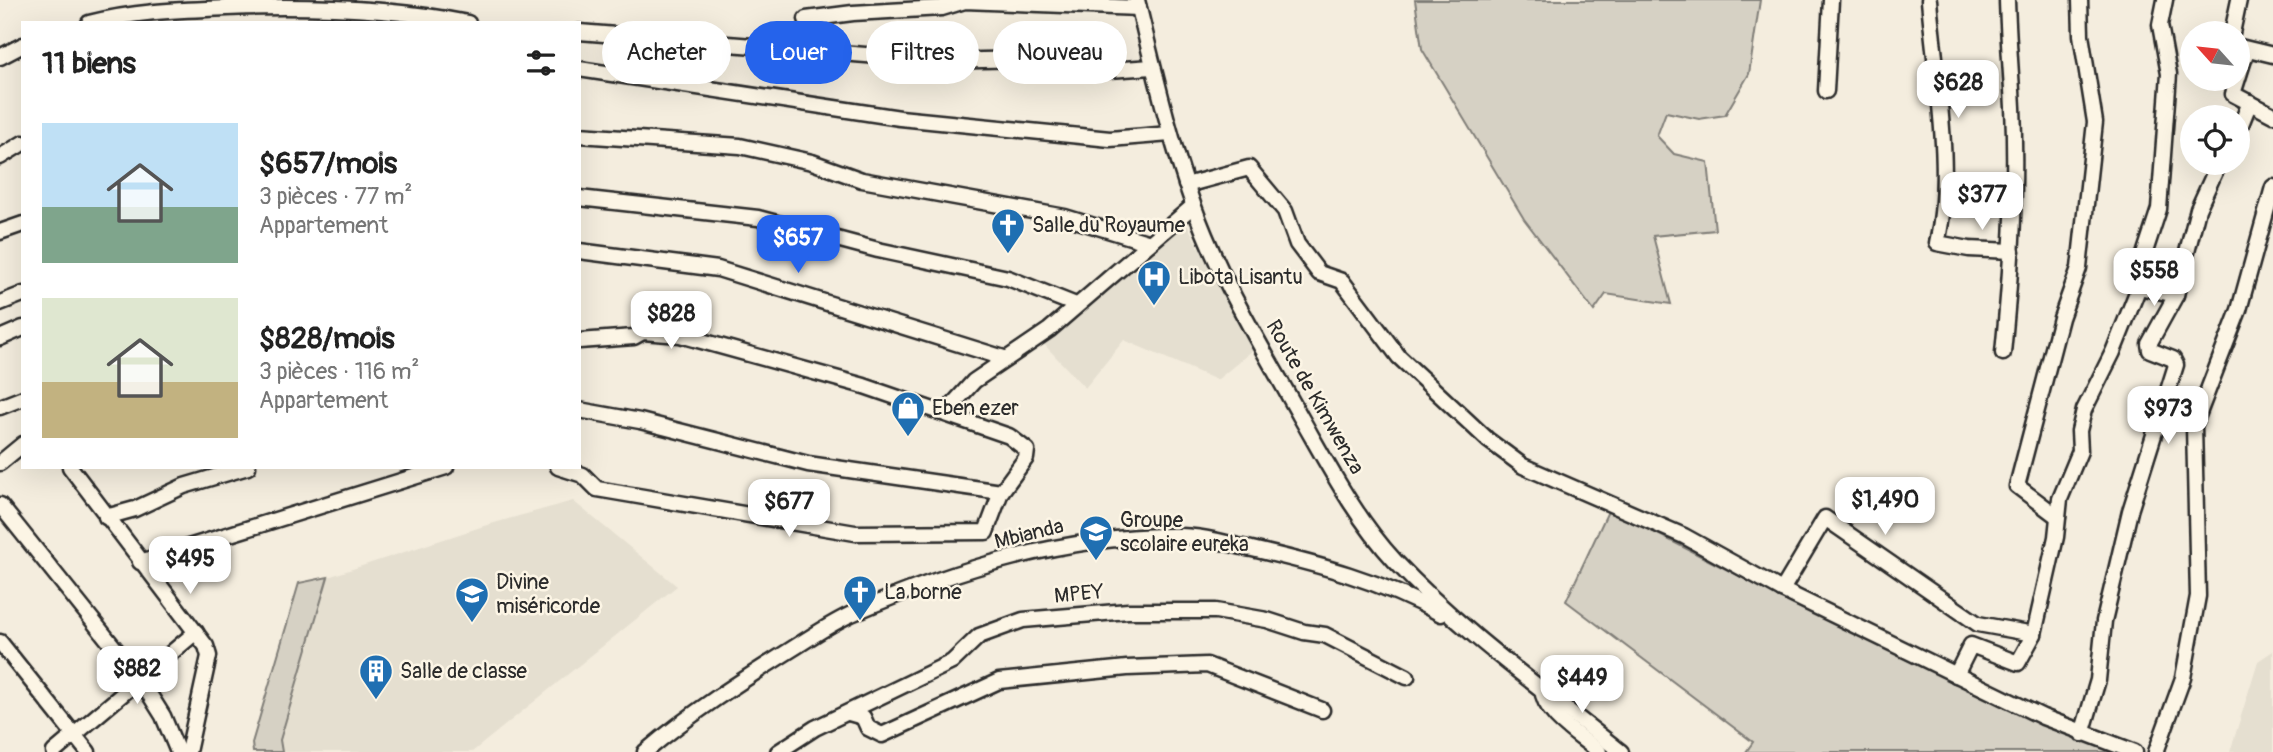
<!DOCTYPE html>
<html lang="fr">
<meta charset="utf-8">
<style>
:root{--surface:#fff;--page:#f2f2f2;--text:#222;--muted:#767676;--accent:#2563eb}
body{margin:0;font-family:Pangolin,sans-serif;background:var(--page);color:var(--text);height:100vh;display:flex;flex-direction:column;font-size:26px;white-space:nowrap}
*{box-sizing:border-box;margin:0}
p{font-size:23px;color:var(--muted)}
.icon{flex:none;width:38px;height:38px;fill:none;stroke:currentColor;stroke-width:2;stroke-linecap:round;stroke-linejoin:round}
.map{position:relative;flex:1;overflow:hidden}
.side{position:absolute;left:21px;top:21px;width:560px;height:448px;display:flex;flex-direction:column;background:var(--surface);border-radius:0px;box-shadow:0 7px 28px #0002}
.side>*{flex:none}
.top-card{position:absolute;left:602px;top:21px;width:665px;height:63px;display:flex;gap:14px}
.needle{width:46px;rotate:297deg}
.fabs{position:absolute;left:2180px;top:21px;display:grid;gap:14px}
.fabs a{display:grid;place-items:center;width:70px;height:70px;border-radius:50%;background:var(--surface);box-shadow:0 7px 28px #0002;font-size:35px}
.price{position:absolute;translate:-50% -60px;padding:0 16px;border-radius:14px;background:#fff;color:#222;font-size:23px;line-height:46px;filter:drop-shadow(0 2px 4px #0008)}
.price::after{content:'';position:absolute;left:50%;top:42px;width:21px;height:16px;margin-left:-10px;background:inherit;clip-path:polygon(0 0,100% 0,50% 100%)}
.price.active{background:var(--accent);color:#fff}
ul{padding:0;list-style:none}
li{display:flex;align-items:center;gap:21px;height:175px;padding:0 21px}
li span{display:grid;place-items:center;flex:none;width:196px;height:140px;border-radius:0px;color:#555}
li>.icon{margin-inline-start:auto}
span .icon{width:84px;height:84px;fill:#fffc;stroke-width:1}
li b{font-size:30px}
h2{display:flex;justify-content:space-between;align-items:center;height:84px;padding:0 21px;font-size:30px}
.chip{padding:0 24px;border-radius:32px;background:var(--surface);box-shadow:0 7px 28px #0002;font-size:24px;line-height:63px}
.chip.active{background:var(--accent);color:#fff}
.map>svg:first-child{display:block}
.built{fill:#e5dfd0}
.green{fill:#d6d1c4;stroke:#807e78;stroke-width:2}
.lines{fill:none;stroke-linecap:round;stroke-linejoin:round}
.minor-casing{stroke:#2b2b2b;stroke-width:19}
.minor{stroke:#fcf5e5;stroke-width:14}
.labels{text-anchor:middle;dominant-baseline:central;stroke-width:5;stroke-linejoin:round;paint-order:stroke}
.poi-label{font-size:21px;fill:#2b2b2b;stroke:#fcf5e5;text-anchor:start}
.street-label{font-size:21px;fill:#2b2b2b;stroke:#fcf5e5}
</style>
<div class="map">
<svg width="2273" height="752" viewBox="0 0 2273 752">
<rect width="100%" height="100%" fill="#f4edde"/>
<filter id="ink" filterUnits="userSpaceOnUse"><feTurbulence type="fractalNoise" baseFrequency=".0143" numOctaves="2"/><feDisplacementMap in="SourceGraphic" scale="14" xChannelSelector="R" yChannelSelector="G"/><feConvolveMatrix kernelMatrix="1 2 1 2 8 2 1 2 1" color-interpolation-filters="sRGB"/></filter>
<g filter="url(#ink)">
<g class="built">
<path d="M 1184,219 L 1253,350 L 1217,380 L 1124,340 L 1085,388 L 1040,340 Z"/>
<path d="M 573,501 L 677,586 L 472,752 L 282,752 L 280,741 L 328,577 L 487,525 Z"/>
<path d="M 2273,651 L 2273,752 L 2230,752 L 2258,661 Z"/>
</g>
<g class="green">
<path d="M 1415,0 L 1760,0 L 1749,74 L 1725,115 L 1699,119 L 1666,112 L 1657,136 L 1674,154 L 1708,162 L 1715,230 L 1653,236 L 1671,304 L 1606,294 L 1594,311 L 1524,219 L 1422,49 Z"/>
<path d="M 1609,509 L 1796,605 L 2118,752 L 1746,752 L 1753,742 L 1566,601 Z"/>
<path d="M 328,577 L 280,740 L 282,752 L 253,752 L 252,743 L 299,583 Z"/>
</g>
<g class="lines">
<g class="minor-casing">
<g id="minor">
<path d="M 1137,0 C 1154,69 1169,137 1193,204 C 1219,278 1262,347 1300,416 C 1328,465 1356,519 1395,561 C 1463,633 1544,690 1621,752"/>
<path d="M 1929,0 C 1935,73 1954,173 1937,243 L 1969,249 L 2012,251"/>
<path d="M 806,19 L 853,13 L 942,8 L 965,1 L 1139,8"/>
<path d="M 89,23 C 136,11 180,10 227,8 C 308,5 389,7 468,23"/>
<path d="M 579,32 L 940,61 L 1027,59 L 1081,72 L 1152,67"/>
<path d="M 2232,33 L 2239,0"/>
<path d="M 2240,47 L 2273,55"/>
<path d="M 2247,50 L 2233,94 L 2273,115"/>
<path d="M 0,57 L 23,45"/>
<path d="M 579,69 L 900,118 L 1110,139 L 1170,134"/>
<path d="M 1826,91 L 1831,0"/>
<path d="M 2238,132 L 2250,102"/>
<path d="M 579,135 L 740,146 L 812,162 L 862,180 L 1065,217 L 1150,243"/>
<path d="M 0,157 L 23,143"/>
<path d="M 1186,185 L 1249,168 L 1285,211 L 1297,244 L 1319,273 L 1342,281 L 1399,357 L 1488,440 L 1523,466 L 1684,536 L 1782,590 L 2043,717 L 2135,752"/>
<path d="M 579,198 L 758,218 L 878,250 L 1008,278 L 1076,305"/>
<path d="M 0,232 L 23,224"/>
<path d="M 579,251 L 718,269 L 1004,358"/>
<path d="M 2139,287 L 2176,295"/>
<path d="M 0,303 L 23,294"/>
<path d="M 0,338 L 23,328"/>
<path d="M 2003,353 C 2011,271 2017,189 2013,107 C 2011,71 2008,36 2007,0"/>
<path d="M 0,407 L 23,398"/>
<path d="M 579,410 L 640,421 L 808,464 L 1001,492"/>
<path d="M 945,413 L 974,381 L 1049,330 L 1193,206"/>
<path d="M 0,463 L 23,444"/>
<path d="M 70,467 L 206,646 L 209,656 L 188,752"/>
<path d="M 558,467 L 583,475 L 597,489 L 855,533 L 986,532 L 1001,492 L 1026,458 L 1027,450 L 1009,436 L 864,386 L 680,335 L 643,332 L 634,337 L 579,341"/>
<path d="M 0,505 L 141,681 L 163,716 L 178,752"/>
<path d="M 106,517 L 135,509 L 184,486 L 248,467"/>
<path d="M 2058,517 L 2017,486 L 2061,318 L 2079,268 L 2095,122 L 2081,35 L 2080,0"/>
<path d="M 140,562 L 446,467"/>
<path d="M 1782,590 L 1825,518 L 1978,624 L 2034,634"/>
<path d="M 0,642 L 88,752"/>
<path d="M 1956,675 L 1971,645 L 2018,663 L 2034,634 L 2056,537 L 2060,499 L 2080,451 L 2079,431 L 2084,410 L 2113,352 L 2139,287 L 2141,264 L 2159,209 L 2169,74 L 2160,25 L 2165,0"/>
<path d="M 1542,688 C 1543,715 1579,735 1599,752"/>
<path d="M 849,713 L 863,717 L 868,728 L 882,735 L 999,681 L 1127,668 L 1207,665 L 1322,710"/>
<path d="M 2082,734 L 2098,680 L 2104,621 L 2130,511 L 2176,365 L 2173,359 L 2150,350 L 2149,344 L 2176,295 L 2198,209 L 2219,163"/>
<path d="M 54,752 L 196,632"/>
<path d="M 645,752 C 691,713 741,681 792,649 C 813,636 834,621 856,612 C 958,568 1067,535 1179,536 C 1203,536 1228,544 1252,549 C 1317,564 1382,581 1441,614"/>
<path d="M 778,752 L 815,728 L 952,662 L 979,636 L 1023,620 L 1128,611 L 1216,611 L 1267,620 L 1304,632 L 1325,635 L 1407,677"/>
<path d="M 2156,752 L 2183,678 L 2198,596 L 2194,426 L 2239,310 L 2273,187"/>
</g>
</g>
<use href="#minor" class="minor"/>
</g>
</g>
<defs>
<g id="church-pin" transform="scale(1.75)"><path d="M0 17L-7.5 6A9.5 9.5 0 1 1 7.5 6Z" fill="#1f6fb2" stroke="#fcf5e5"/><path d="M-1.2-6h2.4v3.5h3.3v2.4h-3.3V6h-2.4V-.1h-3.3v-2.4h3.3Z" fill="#fff"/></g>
<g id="hospital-pin" transform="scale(1.75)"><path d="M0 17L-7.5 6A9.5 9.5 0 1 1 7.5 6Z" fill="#1f6fb2" stroke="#fcf5e5"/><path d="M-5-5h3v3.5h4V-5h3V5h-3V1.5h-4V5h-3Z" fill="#fff"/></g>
<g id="shop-pin" transform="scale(1.75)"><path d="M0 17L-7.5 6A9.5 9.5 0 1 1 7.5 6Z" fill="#1f6fb2" stroke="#fcf5e5"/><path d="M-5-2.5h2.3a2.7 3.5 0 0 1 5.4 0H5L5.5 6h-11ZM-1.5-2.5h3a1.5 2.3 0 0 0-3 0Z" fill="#fff"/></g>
<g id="school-pin" transform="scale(1.75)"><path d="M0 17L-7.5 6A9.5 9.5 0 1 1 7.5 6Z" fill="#1f6fb2" stroke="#fcf5e5"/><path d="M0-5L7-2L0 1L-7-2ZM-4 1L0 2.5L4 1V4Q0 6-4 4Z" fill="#fff"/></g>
<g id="building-pin" transform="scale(1.75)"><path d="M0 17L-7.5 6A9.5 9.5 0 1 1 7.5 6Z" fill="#1f6fb2" stroke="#fcf5e5"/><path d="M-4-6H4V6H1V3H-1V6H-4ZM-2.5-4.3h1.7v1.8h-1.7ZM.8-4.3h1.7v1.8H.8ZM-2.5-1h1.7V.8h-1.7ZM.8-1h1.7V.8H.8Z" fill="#fff"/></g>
</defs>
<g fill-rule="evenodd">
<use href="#church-pin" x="1008" y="225"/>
<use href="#hospital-pin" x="1154" y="277"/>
<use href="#shop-pin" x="908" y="408"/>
<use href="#school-pin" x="1096" y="532"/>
<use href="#church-pin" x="860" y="592"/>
<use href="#school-pin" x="472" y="594"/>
<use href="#building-pin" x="376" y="671"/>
</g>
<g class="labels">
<g class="poi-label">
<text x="1032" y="225">Salle du Royaume</text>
<text x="1178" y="277">Libota Lisantu</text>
<text x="932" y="408">Eben ezer</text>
<text x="1120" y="520">Groupe<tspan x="1120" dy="24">scolaire eureka</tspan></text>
<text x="496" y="582">Divine<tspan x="496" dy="24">miséricorde</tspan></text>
<text x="884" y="592">La borne</text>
<text x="400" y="671">Salle de classe</text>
</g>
<g class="street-label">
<text transform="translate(1315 397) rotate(60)">Route de Kimwenza</text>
<text transform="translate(1029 534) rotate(-14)">Mbianda</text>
<text transform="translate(1079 594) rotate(-5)">MPEY</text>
</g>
</g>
</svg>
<div class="fabs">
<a><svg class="needle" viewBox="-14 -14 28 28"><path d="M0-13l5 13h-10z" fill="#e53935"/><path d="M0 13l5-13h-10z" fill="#767676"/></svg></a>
<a><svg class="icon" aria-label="locate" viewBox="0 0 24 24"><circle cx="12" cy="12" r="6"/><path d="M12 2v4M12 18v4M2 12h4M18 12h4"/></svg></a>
</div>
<b class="price" style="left:1958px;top:120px">$628</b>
<b class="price" style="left:1982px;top:232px">$377</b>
<b class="price active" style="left:798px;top:275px">$657</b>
<b class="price" style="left:2154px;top:308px">$558</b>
<b class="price" style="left:671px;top:351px">$828</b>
<b class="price" style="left:2168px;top:446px">$973</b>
<b class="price" style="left:1885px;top:537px">$1,490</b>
<b class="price" style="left:789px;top:539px">$677</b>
<b class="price" style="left:190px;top:596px">$495</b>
<b class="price" style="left:137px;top:706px">$882</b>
<b class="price" style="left:1582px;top:715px">$449</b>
<div class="top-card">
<a class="chip">Acheter</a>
<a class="chip active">Louer</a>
<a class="chip">Filtres</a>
<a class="chip">Nouveau</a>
</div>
<section class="side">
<h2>11 biens<svg class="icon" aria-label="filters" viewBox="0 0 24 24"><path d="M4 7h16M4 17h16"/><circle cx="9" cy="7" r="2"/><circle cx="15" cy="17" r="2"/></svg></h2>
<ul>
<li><span style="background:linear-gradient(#bfe0f5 60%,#7fa58c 0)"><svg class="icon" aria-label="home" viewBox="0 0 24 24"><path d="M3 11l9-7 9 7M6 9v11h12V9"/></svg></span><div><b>$657/mois</b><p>3 pièces · 77 m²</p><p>Appartement</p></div></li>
<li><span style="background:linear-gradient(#dfe7d0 60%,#c2b280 0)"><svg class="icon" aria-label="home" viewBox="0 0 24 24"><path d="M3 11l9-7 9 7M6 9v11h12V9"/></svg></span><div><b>$828/mois</b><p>3 pièces · 116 m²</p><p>Appartement</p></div></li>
</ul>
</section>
</div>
